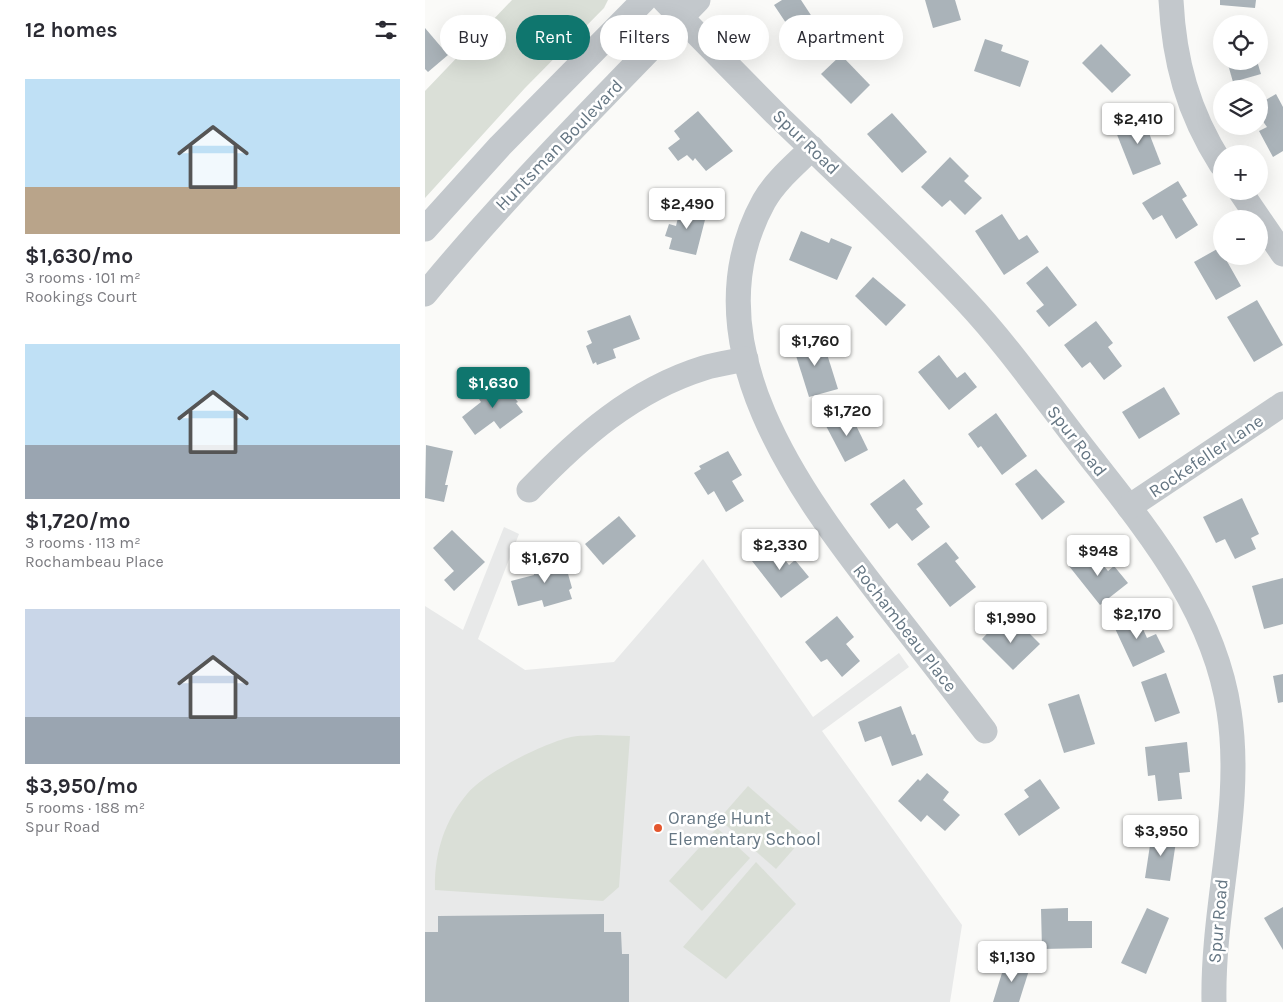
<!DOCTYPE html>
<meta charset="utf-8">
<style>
:root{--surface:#fff;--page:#f7f7f7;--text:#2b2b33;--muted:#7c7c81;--accent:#0f766e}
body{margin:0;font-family:Karla,sans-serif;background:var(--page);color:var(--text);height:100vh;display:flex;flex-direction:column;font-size:19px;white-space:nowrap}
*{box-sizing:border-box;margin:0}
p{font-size:16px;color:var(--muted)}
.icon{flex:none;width:28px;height:28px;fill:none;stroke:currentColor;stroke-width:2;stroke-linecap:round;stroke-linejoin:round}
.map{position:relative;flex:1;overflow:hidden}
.side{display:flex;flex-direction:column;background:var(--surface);width:425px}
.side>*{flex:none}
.guide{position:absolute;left:15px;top:15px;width:475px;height:45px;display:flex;gap:10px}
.fabs{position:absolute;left:788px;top:15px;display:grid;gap:10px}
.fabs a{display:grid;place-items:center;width:55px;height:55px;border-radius:50%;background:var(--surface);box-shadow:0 5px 20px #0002;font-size:25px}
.price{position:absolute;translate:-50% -42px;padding:0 11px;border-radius:5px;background:#fff;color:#222;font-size:16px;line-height:32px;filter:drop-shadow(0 1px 2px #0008)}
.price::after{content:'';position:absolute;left:50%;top:30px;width:15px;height:11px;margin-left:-8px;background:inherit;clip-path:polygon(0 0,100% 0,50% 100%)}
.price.on{background:var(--accent);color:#fff}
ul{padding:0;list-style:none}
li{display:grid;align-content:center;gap:10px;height:265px;padding:0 25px}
li span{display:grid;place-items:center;height:155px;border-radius:0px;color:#555}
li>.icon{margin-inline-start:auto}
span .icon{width:90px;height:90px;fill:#fffc;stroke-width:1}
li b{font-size:21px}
h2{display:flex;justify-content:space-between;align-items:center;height:60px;padding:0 25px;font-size:21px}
.chip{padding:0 18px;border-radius:22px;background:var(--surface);box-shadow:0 5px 20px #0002;font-size:18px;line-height:45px}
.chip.on{background:var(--accent);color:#fff}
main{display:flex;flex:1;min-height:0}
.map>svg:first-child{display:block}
.built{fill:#e8e9e9}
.green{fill:#dadfd7}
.building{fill:#aab3b9}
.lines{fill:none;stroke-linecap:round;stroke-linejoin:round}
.minor{stroke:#c3c8cc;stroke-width:25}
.poi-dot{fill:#e4572e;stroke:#fff;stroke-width:2}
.labels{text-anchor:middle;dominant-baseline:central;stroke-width:5;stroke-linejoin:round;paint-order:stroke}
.street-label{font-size:18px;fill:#657683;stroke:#fff}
.poi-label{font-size:18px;fill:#657683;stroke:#fff;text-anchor:start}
</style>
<main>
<section class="side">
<h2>12 homes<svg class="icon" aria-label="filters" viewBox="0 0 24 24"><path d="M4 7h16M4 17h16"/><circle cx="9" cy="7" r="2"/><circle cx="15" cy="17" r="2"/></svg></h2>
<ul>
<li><span style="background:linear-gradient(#bfe0f5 70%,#b9a48a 0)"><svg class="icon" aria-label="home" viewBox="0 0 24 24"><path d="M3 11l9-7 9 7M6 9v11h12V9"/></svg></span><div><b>$1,630/mo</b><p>3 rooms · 101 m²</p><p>Rookings Court</p></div></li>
<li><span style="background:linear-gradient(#bfe0f5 65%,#9aa5b1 0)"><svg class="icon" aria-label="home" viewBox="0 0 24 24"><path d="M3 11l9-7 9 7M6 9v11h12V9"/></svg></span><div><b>$1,720/mo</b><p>3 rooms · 113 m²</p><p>Rochambeau Place</p></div></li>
<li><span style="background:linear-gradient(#c9d6e8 70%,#9aa5b1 0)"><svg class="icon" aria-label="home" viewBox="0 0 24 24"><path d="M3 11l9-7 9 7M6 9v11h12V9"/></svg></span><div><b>$3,950/mo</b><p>5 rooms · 188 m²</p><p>Spur Road</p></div></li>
</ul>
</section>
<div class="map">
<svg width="858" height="1002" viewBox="0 0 858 1002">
<rect width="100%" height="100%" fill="#fafaf8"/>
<path class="built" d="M 79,527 L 94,534 L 53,639 L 100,670 L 189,662 L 278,559 L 388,717 L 474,653 L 484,667 L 397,731 L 537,925 L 525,1002 L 0,1002 L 0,606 L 38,630 Z"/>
<g class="green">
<path d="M 87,0 L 183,0 L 179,8 L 100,88 L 0,198 L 0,91 Z"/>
<path d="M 172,735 L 205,736 L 194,887 L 178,901 L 10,890 C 9,855 19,821 42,794 C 59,773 119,743 146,737 C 154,735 164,736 172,735 Z"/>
<path d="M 323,786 L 380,836 L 351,869 L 294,819 Z"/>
<path d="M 292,828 L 325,858 L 277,911 L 244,881 Z"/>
<path d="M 331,862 L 371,904 L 301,979 L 258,947 Z"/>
</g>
<g class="building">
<path d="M 357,0 L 376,0 L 397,32 L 369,51 L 357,33 L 365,29 L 349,5 Z"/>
<path d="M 500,0 L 530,0 L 536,20 L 508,28 Z"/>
<path d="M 795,0 L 831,0 L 830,8 L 795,5 Z"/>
<path d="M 0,28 L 23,55 L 3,72 L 0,69 Z"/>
<path d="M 560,39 L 578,45 L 576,51 L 604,61 L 595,87 L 549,71 Z"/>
<path d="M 676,44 L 706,75 L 687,93 L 657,63 Z"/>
<path d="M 416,55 L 445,85 L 426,104 L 396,74 Z"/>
<path d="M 802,61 L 832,61 L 836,74 L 808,82 Z"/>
<path d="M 851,94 L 858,107 L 858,151 L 848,157 L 834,131 L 842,127 L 834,116 L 834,104 Z"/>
<path d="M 273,111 L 308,151 L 281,171 L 270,158 L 268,161 L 262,155 L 253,161 L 243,148 L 255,139 L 249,131 Z"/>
<path d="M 467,113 L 502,152 L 477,173 L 442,134 Z"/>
<path d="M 717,115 L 736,164 L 708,175 L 689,127 Z"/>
<path d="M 525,157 L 544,176 L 539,181 L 557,198 L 540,215 L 525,200 L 517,207 L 496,187 Z"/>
<path d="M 753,181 L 762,196 L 757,199 L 773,225 L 751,239 L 737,215 L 728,220 L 717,203 Z"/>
<path d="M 256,205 L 282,212 L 271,255 L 244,249 L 247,238 L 240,236 L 244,224 L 251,226 Z"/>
<path d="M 577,214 L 594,240 L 602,235 L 614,252 L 579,275 L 550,231 Z"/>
<path d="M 376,231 L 404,243 L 406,238 L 427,247 L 412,280 L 364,260 Z"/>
<path d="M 794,248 L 796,256 L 799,256 L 816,286 L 791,300 L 769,262 Z"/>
<path d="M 622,266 L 652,305 L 624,327 L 611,311 L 619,305 L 601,283 Z"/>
<path d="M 448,277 L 481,305 L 461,326 L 430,296 Z"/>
<path d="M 832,300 L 858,345 L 829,362 L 802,317 Z"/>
<path d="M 205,315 L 215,339 L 188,349 L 191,358 L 172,365 L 171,362 L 168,364 L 161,346 L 167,343 L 162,331 Z"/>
<path d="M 671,321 L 688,343 L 683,347 L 697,366 L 679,380 L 665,362 L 657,368 L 639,345 Z"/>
<path d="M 397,338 L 413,389 L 384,397 L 368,346 Z"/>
<path d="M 514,355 L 532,378 L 540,372 L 552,387 L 524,410 L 493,372 Z"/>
<path d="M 74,380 L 93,402 L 91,403 L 98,412 L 75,429 L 69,421 L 50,435 L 37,417 L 56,402 L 52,396 Z"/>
<path d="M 739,387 L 755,414 L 714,439 L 697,412 Z"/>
<path d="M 424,411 L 443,450 L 420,462 L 400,424 Z"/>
<path d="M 571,413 L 602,456 L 577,475 L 556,446 L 553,448 L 543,434 Z"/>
<path d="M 1,445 L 28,451 L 20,485 L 23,485 L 19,502 L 0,498 Z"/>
<path d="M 303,451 L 317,475 L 307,481 L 319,501 L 301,512 L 289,491 L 283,495 L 269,473 L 276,469 L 274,466 Z"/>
<path d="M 611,469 L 640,502 L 617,520 L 590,484 Z"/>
<path d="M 479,479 L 498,504 L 491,509 L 505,527 L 487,541 L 472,523 L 464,529 L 445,504 Z"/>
<path d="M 817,498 L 834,534 L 826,538 L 831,549 L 810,559 L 800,539 L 791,543 L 778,517 Z"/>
<path d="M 194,516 L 211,536 L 178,565 L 160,544 Z"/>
<path d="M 27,530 L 60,562 L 29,591 L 19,580 L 29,571 L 8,548 Z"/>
<path d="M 521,542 L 534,558 L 530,561 L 551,587 L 525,607 L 492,564 Z"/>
<path d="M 348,545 L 364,565 L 370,560 L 384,577 L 356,598 L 327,561 Z"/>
<path d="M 665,549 L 683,571 L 689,566 L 703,583 L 675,605 L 644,566 Z"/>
<path d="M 138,556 L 147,588 L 144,590 L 147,599 L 119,607 L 117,600 L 93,606 L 86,581 L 109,575 L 107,564 Z"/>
<path d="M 858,578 L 858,624 L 839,629 L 827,586 Z"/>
<path d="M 710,611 L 722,638 L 731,634 L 740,652 L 708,667 L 687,622 Z"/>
<path d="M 412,616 L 429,637 L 421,644 L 435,661 L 417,677 L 402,659 L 396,662 L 380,642 Z"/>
<path d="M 575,620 L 590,635 L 598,627 L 615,644 L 588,670 L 557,639 Z"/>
<path d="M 741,673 L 755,713 L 730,722 L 716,682 Z"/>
<path d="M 858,674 L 858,702 L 853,703 L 848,676 Z"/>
<path d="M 654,694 L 670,744 L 639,753 L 623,704 Z"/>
<path d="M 476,706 L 487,735 L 490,734 L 498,755 L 467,766 L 456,736 L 440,742 L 433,722 Z"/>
<path d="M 762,742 L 765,772 L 754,773 L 757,799 L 733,801 L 730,775 L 723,776 L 720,747 Z"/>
<path d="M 502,773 L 524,792 L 518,800 L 535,815 L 520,831 L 502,815 L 496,822 L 473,801 L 493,779 L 495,781 Z"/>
<path d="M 615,779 L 635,808 L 594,836 L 579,814 L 604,797 L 599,790 Z"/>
<path d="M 727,832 L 752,835 L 745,881 L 720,878 Z"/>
<path d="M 858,907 L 858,950 L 839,918 Z"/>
<path d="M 643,908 L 643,921 L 667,921 L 667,948 L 617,949 L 616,909 Z"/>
<path d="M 722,908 L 744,918 L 721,974 L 696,963 Z"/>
<path d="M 179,914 L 179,932 L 196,932 L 197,954 L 204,954 L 204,1002 L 0,1002 L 0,932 L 13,932 L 13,916 Z"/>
<path d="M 581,960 L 605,967 L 594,1002 L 568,1002 Z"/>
</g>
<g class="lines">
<g class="minor">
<path d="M 239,0 C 277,39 315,78 354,117 C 417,178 481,237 541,301 C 585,348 622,402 662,453 C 723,531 789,610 804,711 C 819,807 787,905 789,1002"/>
<path d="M 746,0 C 749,61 763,112 796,164"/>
<path d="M 387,148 C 371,164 351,180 339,201 C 261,342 376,494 460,602 C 494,645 527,688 560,731"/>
<path d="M 815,191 L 858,254"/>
<path d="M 0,229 L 75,146 L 219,0"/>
<path d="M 0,294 C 85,191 180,96 273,0"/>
<path d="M 104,490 C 154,438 208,390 279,368 C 292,364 307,362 321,359"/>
<path d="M 704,507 L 858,404"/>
</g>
</g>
<circle class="poi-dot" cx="233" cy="828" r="5"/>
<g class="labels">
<g class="street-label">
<text transform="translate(381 142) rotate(44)">Spur Road</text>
<text transform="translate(134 145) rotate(-46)">Huntsman Boulevard</text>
<text transform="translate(652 441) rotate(52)">Spur Road</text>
<text transform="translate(781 456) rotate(-34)">Rockefeller Lane</text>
<text transform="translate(480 628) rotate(52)">Rochambeau Place</text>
<text transform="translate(793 921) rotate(-85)">Spur Road</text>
</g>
<g class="poi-label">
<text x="243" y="818">Orange Hunt<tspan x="243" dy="21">Elementary School</tspan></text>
</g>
</g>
</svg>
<div class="fabs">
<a><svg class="icon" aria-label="locate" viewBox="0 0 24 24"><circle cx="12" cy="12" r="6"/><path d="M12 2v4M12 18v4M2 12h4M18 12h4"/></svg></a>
<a><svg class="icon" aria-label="layers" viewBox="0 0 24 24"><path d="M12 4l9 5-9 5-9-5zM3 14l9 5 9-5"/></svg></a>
<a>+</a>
<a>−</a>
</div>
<b class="price" style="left:713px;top:145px">$2,410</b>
<b class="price" style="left:262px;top:230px">$2,490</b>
<b class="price" style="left:390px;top:367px">$1,760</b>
<b class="price on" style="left:68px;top:409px">$1,630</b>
<b class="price" style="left:422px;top:437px">$1,720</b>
<b class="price" style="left:355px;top:571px">$2,330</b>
<b class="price" style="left:673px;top:577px">$948</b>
<b class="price" style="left:120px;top:584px">$1,670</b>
<b class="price" style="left:712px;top:640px">$2,170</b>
<b class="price" style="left:586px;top:644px">$1,990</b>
<b class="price" style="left:736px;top:857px">$3,950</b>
<b class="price" style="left:587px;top:983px">$1,130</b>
<div class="guide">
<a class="chip">Buy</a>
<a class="chip on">Rent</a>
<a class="chip">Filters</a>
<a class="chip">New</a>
<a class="chip">Apartment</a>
</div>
</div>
</main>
